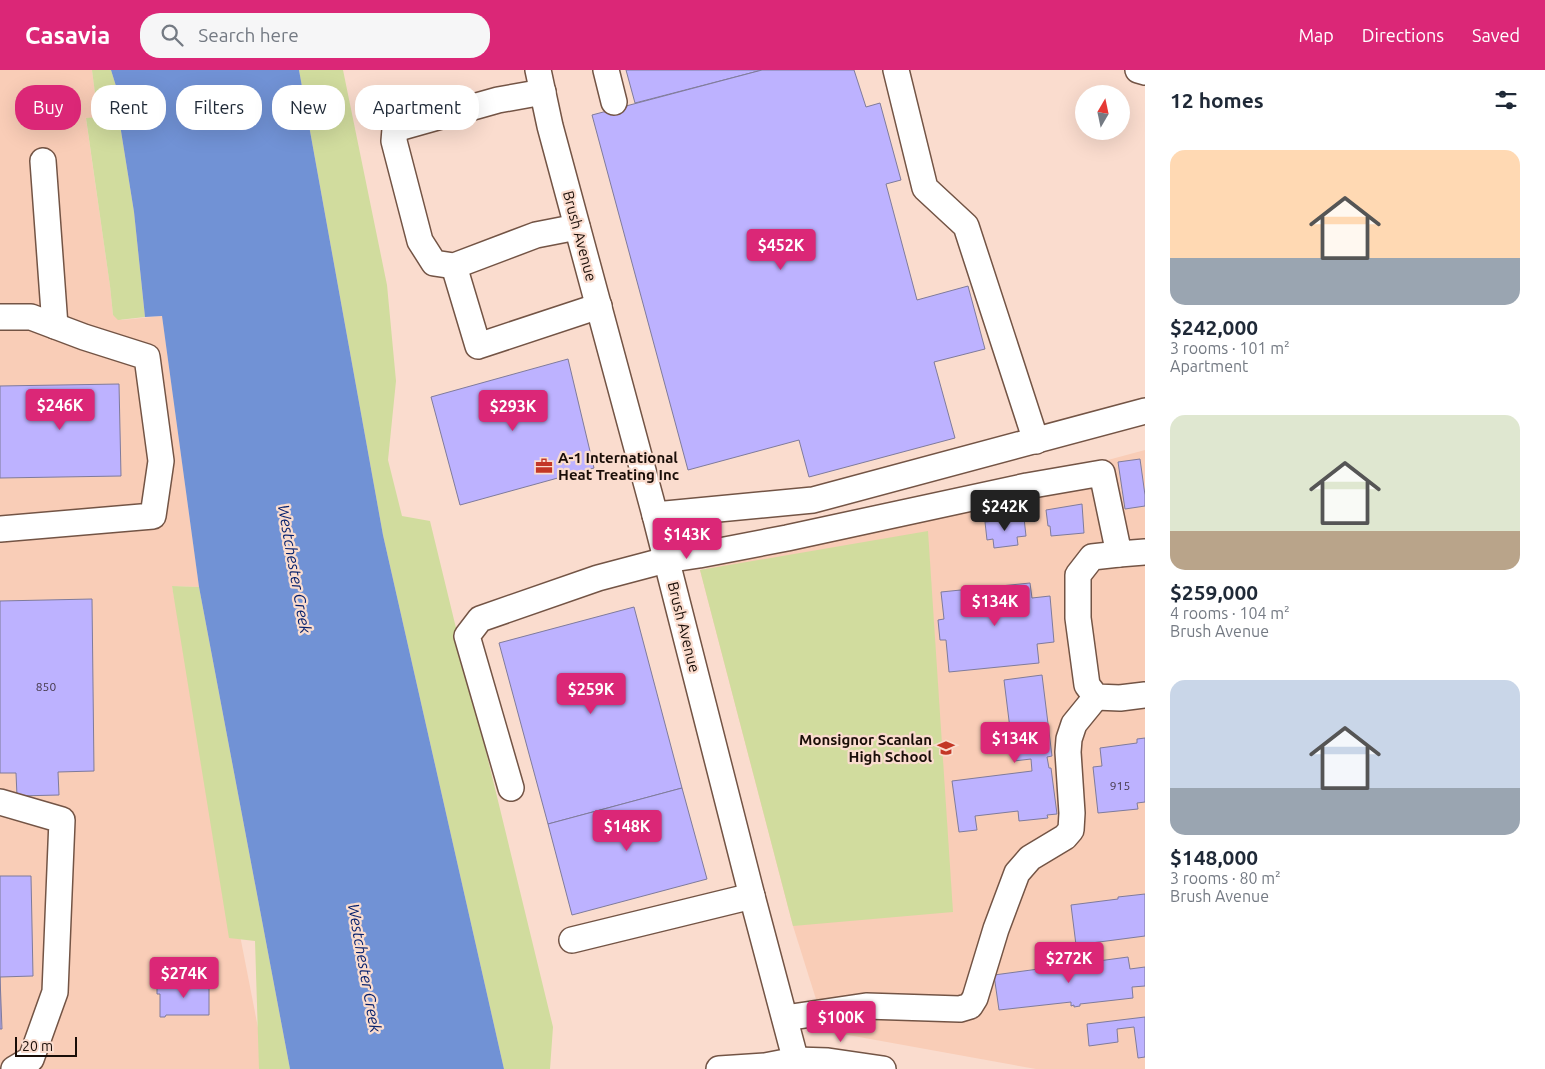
<!DOCTYPE html>
<meta charset="utf-8">
<style>
:root{--surface:#fff;--page:#f6f6f7;--text:#1f2937;--muted:#747a83;--accent:#db2777}
body{margin:0;font-family:Ubuntu,sans-serif;background:var(--page);color:var(--text);height:100vh;display:flex;flex-direction:column;font-size:19px;white-space:nowrap}
*{box-sizing:border-box;margin:0}
p{font-size:16px;color:var(--muted)}
.icon{flex:none;width:28px;height:28px;fill:none;stroke:currentColor;stroke-width:2;stroke-linecap:round;stroke-linejoin:round}
.map{position:relative;flex:1;overflow:hidden}
.panel{display:flex;flex-direction:column;background:var(--surface);width:400px}
.panel>*{flex:none}
.top-card{position:absolute;left:15px;top:15px;width:475px;height:45px;display:flex;gap:10px}
.needle{width:32px;rotate:9deg}
.controls{position:absolute;left:1075px;top:15px;display:grid;gap:10px}
.controls a{display:grid;place-items:center;width:55px;height:55px;border-radius:50%;background:var(--surface);box-shadow:0 5px 20px #0002;font-size:25px}
.scale{position:absolute;left:15px;bottom:12px;width:62px;box-sizing:border-box;padding-left:5px;border:2px solid #1a0e08;border-top:0;font-size:14px;line-height:18px;white-space:nowrap;color:#1a0e08;-webkit-text-stroke:4px #fadcce;paint-order:stroke}
.price{position:absolute;translate:-50% -42px;padding:0 11px;border-radius:5px;background:var(--accent);color:#fff;font-size:16px;line-height:32px;filter:drop-shadow(0 1px 2px #0008)}
.price::after{content:'';position:absolute;left:50%;top:30px;width:15px;height:11px;margin-left:-8px;background:inherit;clip-path:polygon(0 0,100% 0,50% 100%)}
.price.current{background:#222;color:#fff}
ul{padding:0;list-style:none}
li{display:grid;align-content:center;gap:10px;height:265px;padding:0 25px}
li span{display:grid;place-items:center;height:155px;border-radius:15px;color:#555}
li>.icon{margin-inline-start:auto}
span .icon{width:90px;height:90px;fill:#fffc;stroke-width:1}
li b{font-size:21px}
h2{display:flex;justify-content:space-between;align-items:center;height:60px;padding:0 25px;font-size:21px}
.tag{padding:0 18px;border-radius:20px;background:var(--surface);box-shadow:0 5px 20px #0002;font-size:18px;line-height:45px}
.tag.current{background:var(--accent);color:#fff}
header{display:flex;align-items:center;gap:30px;box-sizing:border-box;height:70px;padding:0 25px;background:var(--accent);color:#fff}
header strong{font-size:24px}
nav{display:flex;gap:28px;margin-inline-start:auto;font-size:18px}
.search{width:350px;height:45px;background:var(--page);display:flex;align-items:center;gap:12px;box-sizing:border-box;padding:0 18px;border-radius:20px;color:var(--muted);font-size:19px}
main{display:flex;flex:1;min-height:0}
.map>svg:first-child{display:block}
.built{fill:#f9cdb7}
.green{fill:#d1dc9e}
.water{fill:#7192d5}
.building{fill:#bdb2ff;stroke:#7f7b9b}
.lines{fill:none;stroke-linecap:round;stroke-linejoin:round}
.minor-casing{stroke:#735445;stroke-width:28}
.minor{stroke:#fff;stroke-width:25}
.labels{text-anchor:middle;dominant-baseline:central;stroke-width:4.5;stroke-linejoin:round;paint-order:stroke}
.number-label{font-size:12px;fill:#433746}
.street-label{font-size:15px;fill:#1a0e08;stroke:#fadcce}
.poi-label{font-size:15px;font-weight:bold;fill:#1a0e08;stroke:#fadcce;text-anchor:start}
.water-label{font-size:16px;font-style:italic;fill:#031e6b;stroke:#fadcce}
</style>
<header>
<strong>Casavia</strong>
<div class="search"><svg class="icon" aria-label="search" viewBox="0 0 24 24"><circle cx="10" cy="10" r="6"/><path d="M15 15l6 6"/></svg>Search here</div>
<nav><a>Map</a><a>Directions</a><a>Saved</a></nav>
</header>
<main>
<div class="map">
<svg width="1145" height="999" viewBox="0 0 1145 999">
<rect width="100%" height="100%" fill="#fadcce"/>
<g class="built">
<path d="M 0,0 L 92,0 L 98,47 L 86,49 L 110,216 L 113,245 L 122,250 L 162,246 L 199,517 L 172,516 L 266,999 L 0,999 Z"/>
<path d="M 1145,380 L 1145,999 L 1036,999 L 826,961 L 793,856 L 700,500 Z"/>
</g>
<g class="green">
<path d="M 92,0 L 111,0 L 120,29 L 121,61 L 134,142 L 145,247 L 118,250 L 113,245 L 110,216 L 86,48 L 98,47 Z"/>
<path d="M 299,0 L 343,0 L 387,215 L 396,311 L 388,390 L 402,446 L 430,451 L 553,957 L 550,999 L 504,999 L 383,465 Z"/>
<path d="M 928,461 L 953,842 L 793,856 L 700,500 Z"/>
<path d="M 172,516 L 199,517 L 290,999 L 259,999 L 255,871 L 229,868 Z"/>
</g>
<path class="water" d="M 111,0 L 299,0 L 383,465 L 504,999 L 290,999 L 199,517 L 162,246 L 145,247 L 134,142 L 121,61 L 120,29 Z"/>
<g class="building">
<path d="M 626,0 L 762,0 L 635,33 Z"/>
<path d="M 762,0 L 854,0 L 866,37 L 880,33 L 901,110 L 886,114 L 917,230 L 968,216 L 985,279 L 934,292 L 955,368 L 809,407 L 799,370 L 688,400 L 592,45 Z"/>
<path d="M 568,289 L 594,398 L 460,435 L 431,327 Z"/>
<path d="M 119,314 L 121,406 L 0,408 L 0,316 Z"/>
<path d="M 1140,389 L 1145,425 L 1145,436 L 1125,439 L 1118,392 Z"/>
<path d="M 1082,434 L 1084,463 L 1051,466 L 1050,456 L 1048,456 L 1046,440 Z"/>
<path d="M 1024,448 L 1026,466 L 1017,467 L 1018,475 L 994,478 L 993,469 L 987,470 L 985,452 Z"/>
<path d="M 1030,513 L 1032,528 L 1050,526 L 1054,572 L 1037,574 L 1039,593 L 949,602 L 946,570 L 940,570 L 938,550 L 944,549 L 941,522 Z"/>
<path d="M 92,529 L 94,701 L 58,702 L 59,725 L 17,726 L 16,703 L 0,703 L 0,531 Z"/>
<path d="M 634,537 L 682,718 L 548,754 L 499,573 Z"/>
<path d="M 1042,605 L 1052,686 L 1047,687 L 1049,698 L 1051,698 L 1057,744 L 1047,745 L 1048,748 L 1019,751 L 1018,741 L 975,746 L 977,760 L 959,762 L 952,711 L 1032,701 L 1031,689 L 1014,691 L 1004,610 Z"/>
<path d="M 1145,668 L 1145,732 L 1137,733 L 1138,739 L 1098,743 L 1093,697 L 1102,696 L 1100,678 L 1137,673 L 1137,669 Z"/>
<path d="M 682,718 L 707,809 L 572,845 L 548,754 Z"/>
<path d="M 0,806 L 31,806 L 33,906 L 0,907 L 2,959 L 0,959 Z"/>
<path d="M 1145,824 L 1145,866 L 1076,875 L 1071,835 L 1118,829 L 1118,827 Z"/>
<path d="M 1128,887 L 1130,899 L 1145,897 L 1145,916 L 1132,917 L 1133,928 L 1080,934 L 1080,936 L 1074,937 L 1074,935 L 1071,936 L 1071,932 L 999,940 L 994,905 Z"/>
<path d="M 160,912 L 209,912 L 209,945 L 166,945 L 165,947 L 160,947 L 160,924 L 157,924 L 157,918 L 160,918 Z"/>
<path d="M 1145,947 L 1145,987 L 1138,988 L 1134,957 L 1117,959 L 1118,972 L 1089,976 L 1087,954 Z"/>
</g>
<g class="lines">
<g class="minor-casing">
<g id="minor">
<path d="M 538,0 L 550,56 L 655,445 L 752,826 L 798,999"/>
<path d="M 606,0 L 614,32"/>
<path d="M 896,0 L 925,118 L 966,156 L 1036,371"/>
<path d="M 1138,0 L 1145,2"/>
<path d="M 543,22 L 498,30 L 395,59 L 394,71 L 420,171 L 434,193 L 454,196 L 536,165 L 577,157"/>
<path d="M 43,91 L 55,256"/>
<path d="M 454,196 L 478,276 L 599,236"/>
<path d="M 0,247 L 31,247 L 84,267 L 147,287 L 161,391 L 153,446 L 0,459"/>
<path d="M 655,445 L 813,430 L 1145,341"/>
<path d="M 1119,484 L 1092,487 L 1078,505 L 1078,548 L 1087,615 L 1096,627 L 1120,628 L 1145,625"/>
<path d="M 511,718 L 467,566 L 480,549 L 598,508 L 666,490 L 699,485 L 787,468 L 1027,416 L 1102,403 L 1119,484 L 1145,482"/>
<path d="M 0,732 L 62,750 L 55,922 L 31,989 L 14,999"/>
<path d="M 572,870 L 752,826"/>
<path d="M 785,948 L 866,936 L 960,939 L 970,936 L 975,928 L 996,859 L 1017,803 L 1030,788 L 1065,767 L 1071,760 L 1072,743 L 1068,682 L 1069,669 L 1074,654 L 1096,627"/>
<path d="M 719,999 L 765,996 L 796,990 L 828,991 L 883,999"/>
</g>
</g>
<use href="#minor" class="minor"/>
</g>
<defs>
<g id="office-bare" transform="scale(1.35)"><path d="M-6-3h4V-5.5h4V-3h4V5H-6ZM-1-4.5V-3h2v-1.5ZM-6 0V1H6V0Z" fill="#c33726" stroke="#fadcce" stroke-width="2.5" paint-order="stroke"/></g>
<g id="school-bare" transform="scale(1.35)"><path d="M0-5L7-2L0 1L-7-2ZM-4 1L0 2.5L4 1V4Q0 6-4 4Z" fill="#c33726" stroke="#fadcce" stroke-width="2.5" paint-order="stroke"/></g>
</defs>
<g fill-rule="evenodd">
<use href="#office-bare" x="544" y="396"/>
<use href="#school-bare" x="946" y="678"/>
</g>
<g class="labels">
<g class="number-label">
<text x="46" y="616">850</text>
<text x="1120" y="715">915</text>
</g>
<g class="street-label">
<text transform="translate(580 166) rotate(75)">Brush Avenue</text>
<text transform="translate(684 557) rotate(76)">Brush Avenue</text>
</g>
<g class="poi-label">
<text x="558" y="387">A-1 International<tspan x="558" dy="17">Heat Treating Inc</tspan></text>
<text x="932" y="669" text-anchor="end">Monsignor Scanlan<tspan x="932" dy="17">High School</tspan></text>
</g>
<g class="water-label">
<text transform="translate(295 499) rotate(80)">Westchester Creek</text>
<text transform="translate(365 898) rotate(80)">Westchester Creek</text>
</g>
</g>
</svg>
<div class="controls">
<a><svg class="needle" viewBox="-14 -14 28 28"><path d="M0-13l5 13h-10z" fill="#e53935"/><path d="M0 13l5-13h-10z" fill="#747a83"/></svg></a>
</div>
<div class="scale">20 m</div>
<b class="price" style="left:781px;top:201px">$452K</b>
<b class="price" style="left:60px;top:361px">$246K</b>
<b class="price" style="left:513px;top:362px">$293K</b>
<b class="price current" style="left:1005px;top:462px">$242K</b>
<b class="price" style="left:687px;top:490px">$143K</b>
<b class="price" style="left:995px;top:557px">$134K</b>
<b class="price" style="left:591px;top:645px">$259K</b>
<b class="price" style="left:1015px;top:694px">$134K</b>
<b class="price" style="left:627px;top:782px">$148K</b>
<b class="price" style="left:1069px;top:914px">$272K</b>
<b class="price" style="left:184px;top:929px">$274K</b>
<b class="price" style="left:841px;top:973px">$100K</b>
<div class="top-card">
<a class="tag current">Buy</a>
<a class="tag">Rent</a>
<a class="tag">Filters</a>
<a class="tag">New</a>
<a class="tag">Apartment</a>
</div>
</div>
<section class="panel">
<h2>12 homes<svg class="icon" aria-label="filters" viewBox="0 0 24 24"><path d="M4 7h16M4 17h16"/><circle cx="9" cy="7" r="2"/><circle cx="15" cy="17" r="2"/></svg></h2>
<ul>
<li><span style="background:linear-gradient(#ffd9b3 70%,#9aa5b1 0)"><svg class="icon" aria-label="home" viewBox="0 0 24 24"><path d="M3 11l9-7 9 7M6 9v11h12V9"/></svg></span><div><b>$242,000</b><p>3 rooms · 101 m²</p><p>Apartment</p></div></li>
<li><span style="background:linear-gradient(#dfe7d0 75%,#b9a48a 0)"><svg class="icon" aria-label="home" viewBox="0 0 24 24"><path d="M3 11l9-7 9 7M6 9v11h12V9"/></svg></span><div><b>$259,000</b><p>4 rooms · 104 m²</p><p>Brush Avenue</p></div></li>
<li><span style="background:linear-gradient(#c9d6e8 70%,#9aa5b1 0)"><svg class="icon" aria-label="home" viewBox="0 0 24 24"><path d="M3 11l9-7 9 7M6 9v11h12V9"/></svg></span><div><b>$148,000</b><p>3 rooms · 80 m²</p><p>Brush Avenue</p></div></li>
</ul>
</section>
</main>
